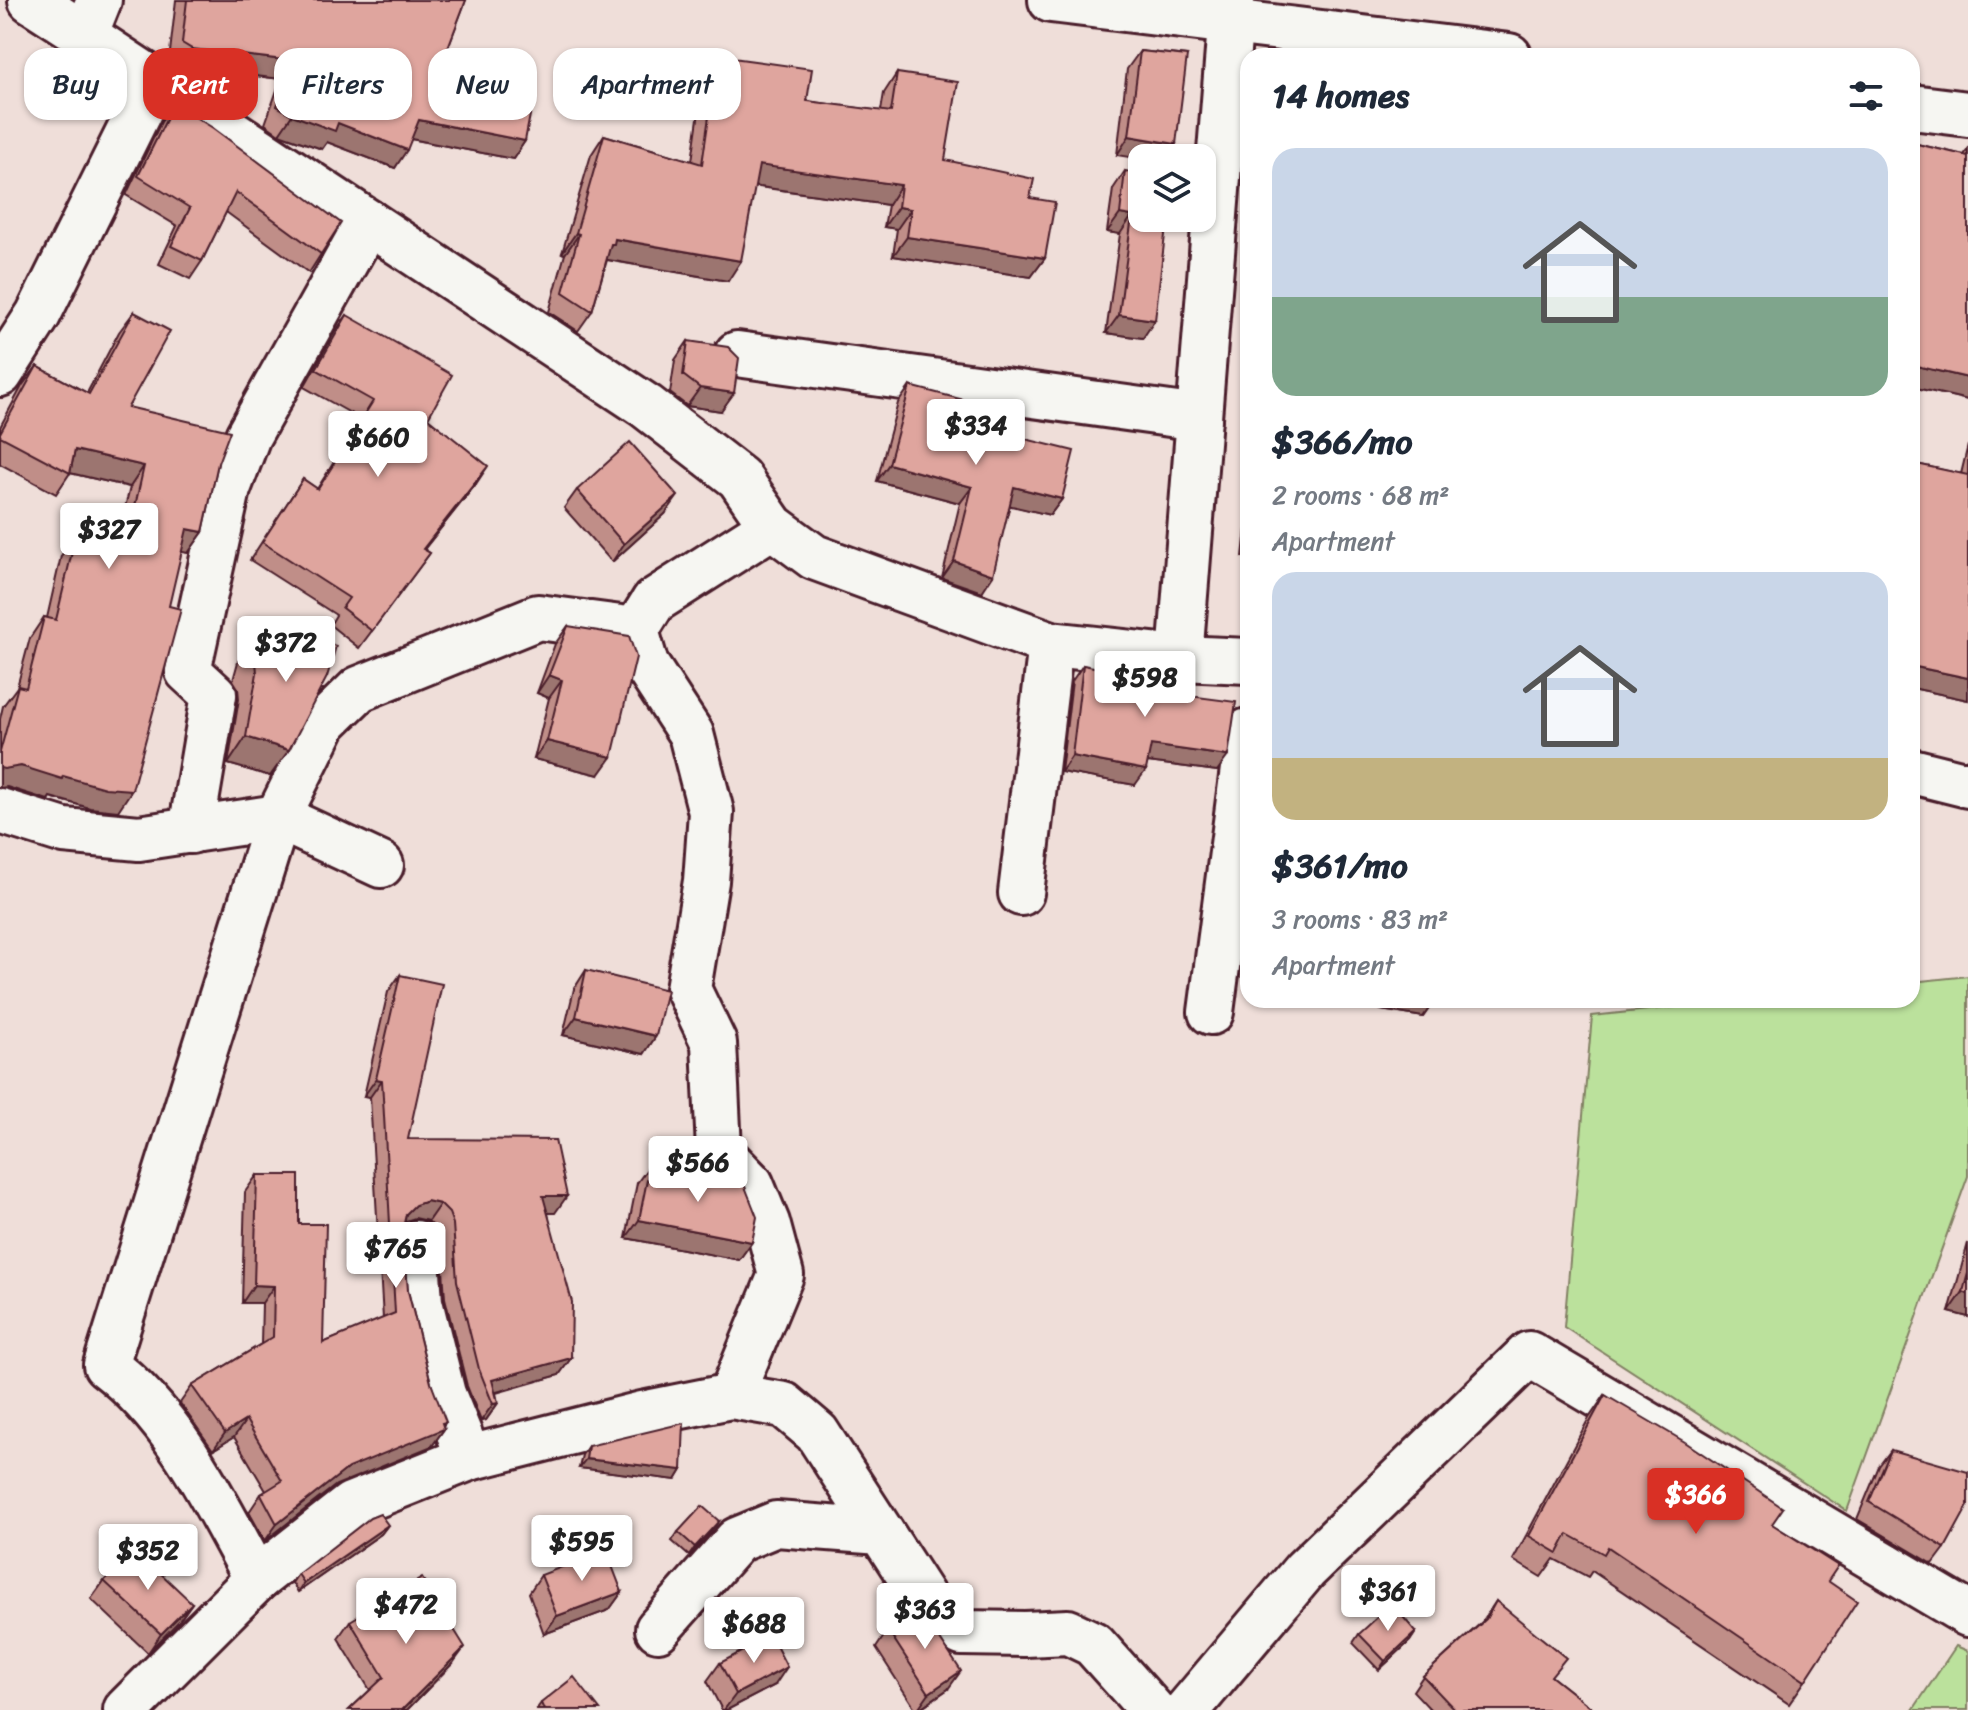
<!DOCTYPE html>
<meta charset="utf-8">
<style>
:root{--surface:#fff;--page:#f6f6f7;--text:#1f2937;--muted:#747a83;--accent:#d93025}
body{margin:0;font-family:Sriracha,sans-serif;background:var(--page);color:var(--text);height:100vh;display:flex;flex-direction:column;font-size:30px;white-space:nowrap}
*{box-sizing:border-box;margin:0}
p{font-size:26px;color:var(--muted)}
.icon{flex:none;width:44px;height:44px;fill:none;stroke:currentColor;stroke-width:2;stroke-linecap:round;stroke-linejoin:round}
.map{position:relative;flex:1;overflow:hidden}
.drawer{position:absolute;left:1240px;top:48px;width:680px;height:960px;display:flex;flex-direction:column;background:var(--surface);border-radius:24px;box-shadow:0 2px 6px #0004}
.drawer>*{flex:none}
.hud{position:absolute;left:24px;top:48px;width:760px;height:72px;display:flex;gap:16px}
.controls{position:absolute;left:1128px;top:144px;display:grid;gap:16px}
.controls a{display:grid;place-items:center;width:88px;height:88px;border-radius:16px;background:var(--surface);box-shadow:0 2px 6px #0004;font-size:40px}
.price{position:absolute;translate:-50% -68px;padding:0 18px;border-radius:8px;background:#fff;color:#222;font-size:26px;line-height:52px;filter:drop-shadow(0 2px 4px #0008)}
.price::after{content:'';position:absolute;left:50%;top:48px;width:24px;height:18px;margin-left:-12px;background:inherit;clip-path:polygon(0 0,100% 0,50% 100%)}
.price.active{background:var(--accent);color:#fff}
ul{padding:0;list-style:none}
li{display:grid;align-content:center;gap:16px;height:424px;padding:0 32px}
li span{display:grid;place-items:center;height:248px;border-radius:24px;color:#555}
li>.icon{margin-inline-start:auto}
span .icon{width:144px;height:144px;fill:#fffc;stroke-width:1}
li b{font-size:34px}
h2{display:flex;justify-content:space-between;align-items:center;height:96px;padding:0 32px;font-size:34px}
.chip{padding:0 28px;border-radius:24px;background:var(--surface);box-shadow:0 2px 6px #0004;font-size:28px;line-height:72px}
.chip.active{background:var(--accent);color:#fff}
.map>svg:first-child{display:block}
.green{fill:#bbe19c;stroke:#828064;stroke-width:2}
.lines{fill:none;stroke-linecap:round;stroke-linejoin:round}
.street-casing{stroke:#4a1f2b;stroke-width:50}
.street{stroke:#f6f6f2;stroke-width:44}
.wall{fill:#c08e88;stroke:#4a1f2b;stroke-width:2}
.shaded-wall{fill:#9c746f;stroke:#4a1f2b;stroke-width:2}
.building{fill:#dfa59e;stroke:#4a1f2b;stroke-width:2}
</style>
<div class="map">
<svg width="1968" height="1710" viewBox="0 0 1968 1710">
<rect width="100%" height="100%" fill="#efded9"/>
<filter id="ink" filterUnits="userSpaceOnUse"><feTurbulence type="fractalNoise" baseFrequency=".0125" numOctaves="2"/><feDisplacementMap in="SourceGraphic" scale="16" xChannelSelector="R" yChannelSelector="G"/><feConvolveMatrix kernelMatrix="1 2 1 2 8 2 1 2 1" color-interpolation-filters="sRGB"/></filter>
<g filter="url(#ink)">
<g class="green">
<path d="M 1968,976 L 1968,1176 L 1847,1511 L 1564,1327 L 1592,1016 L 1742,1000 L 1912,1000 L 1912,982 Z"/>
<path d="M 1956,1646 L 1968,1651 L 1968,1710 L 1913,1710 Z"/>
</g>
<g class="lines">
<g class="street-casing">
<g id="street">
<path d="M 31,0 L 85,35 L 99,0"/>
<path d="M 1051,0 L 1509,56"/>
<path d="M 85,35 L 646,406 L 739,478 L 772,526 L 814,557 L 1051,644 L 1180,658 L 1248,661"/>
<path d="M 1912,107 L 1968,114"/>
<path d="M 737,354 L 1199,418"/>
<path d="M 0,374 L 38,315 L 154,81"/>
<path d="M 1180,658 L 1232,0"/>
<path d="M 1912,771 L 1968,785"/>
<path d="M 0,811 L 64,831 L 139,838 L 278,817 L 381,865"/>
<path d="M 191,831 L 214,695 L 188,671 L 228,489 L 248,436 L 368,222"/>
<path d="M 1021,893 L 1051,644"/>
<path d="M 1211,1012 L 1248,731"/>
<path d="M 416,1243 L 420,1302 L 443,1394 L 469,1458"/>
<path d="M 731,1396 L 781,1275 L 767,1223 L 751,1184 L 719,1151 L 714,1043 L 688,989 L 706,881 L 711,812 L 691,734 L 646,665 L 636,630 L 654,601 L 772,526"/>
<path d="M 257,1579 C 215,1503 177,1419 106,1365 L 278,817 L 325,722 L 359,689 L 538,617 L 636,630"/>
<path d="M 658,1629 L 737,1540 L 776,1524 L 881,1532"/>
<path d="M 126,1710 L 257,1579 L 351,1505 L 469,1458 L 642,1414 L 731,1396 L 784,1405 L 817,1433 L 925,1600 L 962,1633 L 1025,1634 L 1068,1632 L 1093,1644 L 1152,1710"/>
<path d="M 1187,1710 L 1305,1570 L 1529,1354 L 1968,1614"/>
</g>
</g>
<use href="#street" class="street"/>
</g>
<g class="wall">
<path d="M 176,0 L 466,0 L 441,66 L 525,141 L 513,159 L 411,139 L 395,168 L 327,142 L 322,149 L 279,134 L 265,124 L 281,79 L 179,67 L 169,61 Z"/>
<path d="M 1140,51 L 1187,56 L 1117,155 L 1127,69 Z"/>
<path d="M 718,56 L 807,101 L 881,111 L 884,93 L 897,73 L 945,160 L 1030,198 L 1045,258 L 1031,277 L 893,256 L 897,229 L 884,227 L 888,205 L 755,186 L 728,281 L 607,260 L 592,311 L 578,331 L 549,312 L 565,254 L 562,253 L 591,155 L 604,135 L 692,161 L 704,76 Z"/>
<path d="M 174,104 L 321,254 L 309,273 L 226,212 L 202,261 L 190,279 L 159,264 L 177,226 L 126,195 L 161,122 Z"/>
<path d="M 1917,144 L 1964,155 L 1968,149 L 1968,400 L 1912,387 L 1912,152 Z"/>
<path d="M 1125,171 L 1142,176 L 1143,338 L 1106,333 L 1120,234 L 1107,232 L 1113,189 Z"/>
<path d="M 134,312 L 128,407 L 218,463 L 203,532 L 188,553 L 181,551 L 118,811 L 90,808 L 50,797 L 48,800 L 7,787 L 0,788 L 0,719 L 3,706 L 17,687 L 30,638 L 44,617 L 47,618 L 61,556 L 76,535 L 116,544 L 130,487 L 70,473 L 56,494 L 0,464 L 0,427 L 22,386 L 37,366 L 87,393 L 119,332 Z"/>
<path d="M 347,315 L 428,418 L 476,484 L 424,549 L 430,553 L 359,648 L 330,625 L 336,615 L 250,560 L 303,479 L 317,489 L 361,419 L 304,387 L 335,332 Z"/>
<path d="M 688,341 L 721,411 L 687,406 L 670,393 L 675,360 Z"/>
<path d="M 910,386 L 977,427 L 1062,499 L 1050,515 L 1010,505 L 982,592 L 942,578 L 960,503 L 877,481 L 898,403 Z"/>
<path d="M 1968,445 L 1968,700 L 1912,688 L 1912,463 L 1961,474 Z"/>
<path d="M 577,490 L 665,514 L 612,562 L 564,508 Z"/>
<path d="M 1248,510 L 1248,557 L 1243,557 Z"/>
<path d="M 260,625 L 270,776 L 228,764 L 239,699 L 238,688 L 233,680 L 241,651 Z"/>
<path d="M 568,626 L 599,775 L 534,759 L 549,698 L 537,693 L 555,644 Z"/>
<path d="M 1083,665 L 1174,694 L 1217,771 L 1148,762 L 1135,785 L 1061,772 L 1072,681 Z"/>
<path d="M 1248,922 L 1248,953 L 1244,952 Z"/>
<path d="M 586,970 L 656,1036 L 644,1054 L 563,1035 L 574,989 Z"/>
<path d="M 400,975 L 408,1139 L 555,1213 L 548,1213 L 571,1358 L 559,1375 L 496,1393 L 498,1403 L 486,1420 L 481,1421 L 467,1386 L 445,1298 L 441,1241 L 437,1230 L 428,1221 L 415,1218 L 404,1221 L 403,1228 L 408,1291 L 431,1383 L 444,1429 L 432,1446 L 336,1485 L 265,1541 L 249,1512 L 261,1494 L 266,1491 L 234,1437 L 213,1450 L 180,1403 L 192,1386 L 261,1344 L 262,1303 L 242,1303 L 245,1192 L 257,1175 L 299,1224 L 323,1343 L 383,1319 L 370,1097 L 364,1096 L 388,992 Z"/>
<path d="M 1382,1000 L 1435,1000 L 1423,1017 L 1381,1010 Z"/>
<path d="M 650,1165 L 752,1242 L 739,1260 L 626,1238 L 637,1183 Z"/>
<path d="M 1968,1243 L 1968,1317 L 1949,1312 Z"/>
<path d="M 1605,1395 L 1772,1524 L 1805,1681 L 1789,1704 L 1592,1571 L 1588,1577 L 1554,1559 L 1541,1577 L 1513,1560 L 1589,1418 Z"/>
<path d="M 588,1446 L 682,1470 L 676,1480 L 579,1468 L 582,1455 Z"/>
<path d="M 1891,1450 L 1945,1548 L 1933,1564 L 1857,1519 L 1879,1466 Z"/>
<path d="M 719,1521 L 689,1556 L 672,1541 L 678,1532 Z"/>
<path d="M 388,1525 L 381,1534 L 298,1592 L 292,1583 L 298,1574 Z"/>
<path d="M 541,1575 L 622,1592 L 609,1610 L 544,1634 L 529,1593 Z"/>
<path d="M 104,1581 L 192,1603 L 179,1621 L 148,1653 L 91,1599 Z"/>
<path d="M 1496,1601 L 1552,1677 L 1594,1710 L 1431,1710 L 1413,1691 L 1423,1676 L 1482,1622 Z"/>
<path d="M 350,1621 L 453,1663 L 407,1710 L 349,1710 L 370,1690 L 338,1638 Z"/>
<path d="M 888,1630 L 948,1689 L 918,1710 L 916,1710 L 876,1648 Z"/>
<path d="M 1416,1632 L 1410,1641 L 1379,1670 L 1353,1643 L 1359,1634 Z"/>
<path d="M 720,1663 L 775,1685 L 727,1710 L 722,1710 L 707,1681 Z"/>
<path d="M 541,1703 L 600,1710 L 536,1710 Z"/>
</g>
<g class="shaded-wall">
<path d="M 192,49 L 293,61 L 281,79 L 179,67 Z"/>
<path d="M 292,115 L 338,123 L 407,150 L 395,168 L 327,142 L 322,149 L 279,134 Z"/>
<path d="M 419,120 L 525,141 L 513,159 L 406,138 Z"/>
<path d="M 1129,136 L 1176,144 L 1167,158 L 1142,159 L 1117,155 Z"/>
<path d="M 759,165 L 901,185 L 888,205 L 745,185 Z"/>
<path d="M 898,207 L 911,209 L 897,229 L 884,227 Z"/>
<path d="M 1120,214 L 1132,216 L 1120,234 L 1107,232 Z"/>
<path d="M 576,233 L 579,234 L 565,254 L 562,253 Z"/>
<path d="M 907,237 L 1045,258 L 1031,277 L 893,256 Z"/>
<path d="M 615,239 L 741,261 L 728,281 L 603,259 L 598,263 Z"/>
<path d="M 1119,315 L 1155,320 L 1143,338 L 1106,333 Z"/>
<path d="M 1912,365 L 1968,378 L 1968,400 L 1912,387 Z"/>
<path d="M 700,388 L 734,393 L 721,411 L 687,406 Z"/>
<path d="M 75,450 L 144,466 L 130,487 L 70,473 Z"/>
<path d="M 889,464 L 972,487 L 960,503 L 877,481 Z"/>
<path d="M 488,466 L 476,484 L 411,566 L 423,549 Z"/>
<path d="M 1014,487 L 1062,499 L 1050,515 L 1003,504 Z"/>
<path d="M 678,496 L 665,514 L 612,562 L 624,544 Z"/>
<path d="M 187,529 L 203,532 L 188,553 L 172,550 Z"/>
<path d="M 954,561 L 993,575 L 982,592 L 942,578 Z"/>
<path d="M 1916,667 L 1968,678 L 1968,700 L 1912,688 L 1912,672 Z"/>
<path d="M 549,675 L 562,680 L 549,698 L 537,693 Z"/>
<path d="M 246,737 L 289,750 L 270,776 L 228,764 Z"/>
<path d="M 547,741 L 612,757 L 599,775 L 534,759 Z"/>
<path d="M 1151,745 L 1228,756 L 1217,771 L 1140,761 Z"/>
<path d="M 1072,756 L 1146,770 L 1135,785 L 1061,772 Z"/>
<path d="M 21,766 L 63,776 L 132,790 L 118,811 L 90,808 L 50,797 L 48,800 L 7,787 L 0,788 L 0,768 Z"/>
<path d="M 1388,1000 L 1435,1000 L 1423,1017 L 1381,1010 Z"/>
<path d="M 576,1017 L 656,1036 L 644,1054 L 563,1035 Z"/>
<path d="M 376,1079 L 382,1080 L 370,1097 L 364,1096 Z"/>
<path d="M 543,1196 L 567,1196 L 555,1213 L 531,1213 Z"/>
<path d="M 427,1201 L 440,1204 L 428,1221 L 415,1218 L 403,1222 L 406,1214 L 415,1205 Z"/>
<path d="M 639,1220 L 752,1242 L 739,1260 L 626,1238 Z"/>
<path d="M 254,1285 L 274,1286 L 262,1303 L 242,1303 Z"/>
<path d="M 1963,1292 L 1968,1294 L 1968,1317 L 1949,1312 Z"/>
<path d="M 571,1358 L 559,1375 L 489,1394 L 492,1380 Z"/>
<path d="M 498,1403 L 486,1420 L 481,1421 L 493,1404 Z"/>
<path d="M 246,1420 L 234,1437 L 213,1450 L 225,1433 Z"/>
<path d="M 446,1422 L 440,1430 L 444,1429 L 432,1446 L 336,1485 L 265,1541 L 277,1524 L 348,1468 Z"/>
<path d="M 586,1459 L 682,1470 L 676,1480 L 579,1468 Z"/>
<path d="M 719,1521 L 712,1530 L 689,1556 L 695,1547 Z"/>
<path d="M 388,1525 L 381,1534 L 298,1592 L 304,1583 Z"/>
<path d="M 622,1592 L 609,1610 L 544,1634 L 557,1616 Z"/>
<path d="M 192,1603 L 179,1621 L 148,1653 L 161,1634 Z"/>
<path d="M 1416,1632 L 1410,1641 L 1379,1670 L 1385,1661 Z"/>
<path d="M 465,1647 L 453,1663 L 407,1710 L 402,1710 Z"/>
<path d="M 787,1667 L 775,1685 L 727,1710 L 724,1710 L 736,1694 Z"/>
<path d="M 961,1671 L 948,1689 L 917,1710 L 929,1693 Z"/>
</g>
<g class="building">
<path d="M 187,0 L 466,0 L 441,66 L 536,84 L 525,141 L 419,120 L 407,150 L 338,123 L 335,131 L 292,115 L 277,106 L 293,61 L 192,49 L 182,43 Z"/>
<path d="M 1140,51 L 1187,56 L 1176,144 L 1129,136 Z"/>
<path d="M 718,56 L 812,69 L 807,101 L 891,112 L 897,73 L 958,82 L 945,160 L 1034,179 L 1030,198 L 1055,202 L 1045,258 L 907,237 L 911,209 L 898,207 L 901,185 L 759,165 L 741,261 L 615,239 L 614,244 L 611,244 L 592,311 L 563,292 L 579,234 L 576,233 L 604,135 L 702,164 Z"/>
<path d="M 174,104 L 213,128 L 341,223 L 321,254 L 236,192 L 202,261 L 171,246 L 190,208 L 138,176 Z"/>
<path d="M 1917,144 L 1968,156 L 1968,378 L 1912,365 L 1912,166 Z"/>
<path d="M 1125,171 L 1142,176 L 1142,218 L 1167,218 L 1155,320 L 1119,315 L 1132,216 L 1120,214 Z"/>
<path d="M 134,312 L 170,331 L 128,407 L 230,431 L 218,463 L 203,532 L 187,529 L 169,606 L 181,609 L 132,790 L 105,788 L 63,776 L 62,779 L 21,766 L 4,769 L 0,768 L 0,752 L 18,686 L 26,688 L 44,617 L 56,620 L 76,535 L 126,547 L 144,466 L 75,450 L 70,473 L 0,436 L 0,433 L 37,366 L 89,394 Z"/>
<path d="M 347,315 L 452,375 L 428,418 L 488,466 L 423,549 L 430,553 L 372,631 L 342,608 L 349,598 L 262,542 L 303,479 L 318,489 L 373,401 L 316,369 Z"/>
<path d="M 688,341 L 728,347 L 739,358 L 734,393 L 700,388 L 683,375 Z"/>
<path d="M 910,386 L 983,405 L 977,427 L 1074,451 L 1062,499 L 1014,487 L 993,575 L 954,561 L 972,487 L 889,464 Z"/>
<path d="M 630,442 L 678,496 L 624,544 L 577,490 Z"/>
<path d="M 1912,463 L 1968,475 L 1968,678 L 1916,667 L 1912,684 Z"/>
<path d="M 260,625 L 336,646 L 327,677 L 289,750 L 246,737 L 257,673 L 256,661 L 252,653 Z"/>
<path d="M 568,626 L 629,636 L 636,657 L 612,757 L 547,741 L 562,680 L 549,675 Z"/>
<path d="M 1083,665 L 1175,682 L 1174,694 L 1236,702 L 1228,756 L 1151,745 L 1146,770 L 1072,756 Z"/>
<path d="M 586,970 L 667,990 L 656,1036 L 576,1017 Z"/>
<path d="M 400,975 L 442,984 L 408,1139 L 555,1140 L 567,1196 L 543,1196 L 572,1302 L 571,1358 L 492,1380 L 498,1403 L 493,1404 L 479,1369 L 457,1281 L 453,1224 L 449,1213 L 440,1204 L 427,1201 L 415,1205 L 406,1214 L 403,1228 L 408,1291 L 431,1383 L 446,1422 L 442,1423 L 444,1429 L 348,1468 L 277,1524 L 261,1494 L 282,1481 L 246,1420 L 225,1433 L 192,1386 L 273,1337 L 274,1286 L 254,1285 L 257,1175 L 299,1175 L 299,1224 L 326,1224 L 323,1343 L 395,1313 L 382,1080 L 376,1079 Z"/>
<path d="M 650,1165 L 744,1184 L 757,1217 L 752,1242 L 639,1220 Z"/>
<path d="M 1968,1273 L 1968,1294 L 1963,1292 Z"/>
<path d="M 1605,1395 L 1685,1442 L 1783,1508 L 1772,1524 L 1838,1566 L 1828,1581 L 1857,1601 L 1805,1681 L 1608,1547 L 1604,1554 L 1568,1534 L 1558,1553 L 1529,1536 Z"/>
<path d="M 684,1423 L 682,1470 L 586,1459 L 588,1446 Z"/>
<path d="M 1891,1450 L 1968,1472 L 1968,1506 L 1945,1548 L 1869,1502 Z"/>
<path d="M 702,1506 L 719,1521 L 695,1547 L 678,1532 Z"/>
<path d="M 380,1514 L 388,1525 L 304,1583 L 298,1574 L 370,1518 Z"/>
<path d="M 135,1549 L 192,1603 L 161,1634 L 104,1581 Z"/>
<path d="M 606,1550 L 622,1592 L 557,1616 L 541,1575 Z"/>
<path d="M 422,1578 L 465,1647 L 402,1710 L 349,1710 L 384,1677 L 350,1621 Z"/>
<path d="M 1496,1601 L 1566,1658 L 1551,1676 L 1594,1710 L 1455,1710 L 1423,1676 L 1486,1619 Z"/>
<path d="M 1392,1604 L 1416,1632 L 1385,1661 L 1359,1634 Z"/>
<path d="M 920,1609 L 961,1671 L 929,1693 L 888,1630 Z"/>
<path d="M 771,1636 L 787,1667 L 736,1694 L 720,1663 Z"/>
<path d="M 574,1677 L 600,1710 L 544,1710 L 541,1703 Z"/>
</g>
</g>
</svg>
<div class="controls">
<a><svg class="icon" aria-label="layers" viewBox="0 0 24 24"><path d="M12 4l9 5-9 5-9-5zM3 14l9 5 9-5"/></svg></a>
</div>
<b class="price" style="left:976px;top:467px">$334</b>
<b class="price" style="left:378px;top:479px">$660</b>
<b class="price" style="left:109px;top:571px">$327</b>
<b class="price" style="left:286px;top:684px">$372</b>
<b class="price" style="left:1145px;top:719px">$598</b>
<b class="price" style="left:698px;top:1204px">$566</b>
<b class="price" style="left:396px;top:1290px">$765</b>
<b class="price active" style="left:1696px;top:1536px">$366</b>
<b class="price" style="left:582px;top:1583px">$595</b>
<b class="price" style="left:148px;top:1592px">$352</b>
<b class="price" style="left:1388px;top:1633px">$361</b>
<b class="price" style="left:406px;top:1646px">$472</b>
<b class="price" style="left:925px;top:1651px">$363</b>
<b class="price" style="left:754px;top:1665px">$688</b>
<div class="hud">
<a class="chip">Buy</a>
<a class="chip active">Rent</a>
<a class="chip">Filters</a>
<a class="chip">New</a>
<a class="chip">Apartment</a>
</div>
<section class="drawer">
<h2>14 homes<svg class="icon" aria-label="filters" viewBox="0 0 24 24"><path d="M4 7h16M4 17h16"/><circle cx="9" cy="7" r="2"/><circle cx="15" cy="17" r="2"/></svg></h2>
<ul>
<li><span style="background:linear-gradient(#c9d6e8 60%,#7fa58c 0)"><svg class="icon" aria-label="home" viewBox="0 0 24 24"><path d="M3 11l9-7 9 7M6 9v11h12V9"/></svg></span><div><b>$366/mo</b><p>2 rooms · 68 m²</p><p>Apartment</p></div></li>
<li><span style="background:linear-gradient(#c9d6e8 75%,#c2b280 0)"><svg class="icon" aria-label="home" viewBox="0 0 24 24"><path d="M3 11l9-7 9 7M6 9v11h12V9"/></svg></span><div><b>$361/mo</b><p>3 rooms · 83 m²</p><p>Apartment</p></div></li>
</ul>
</section>
</div>
